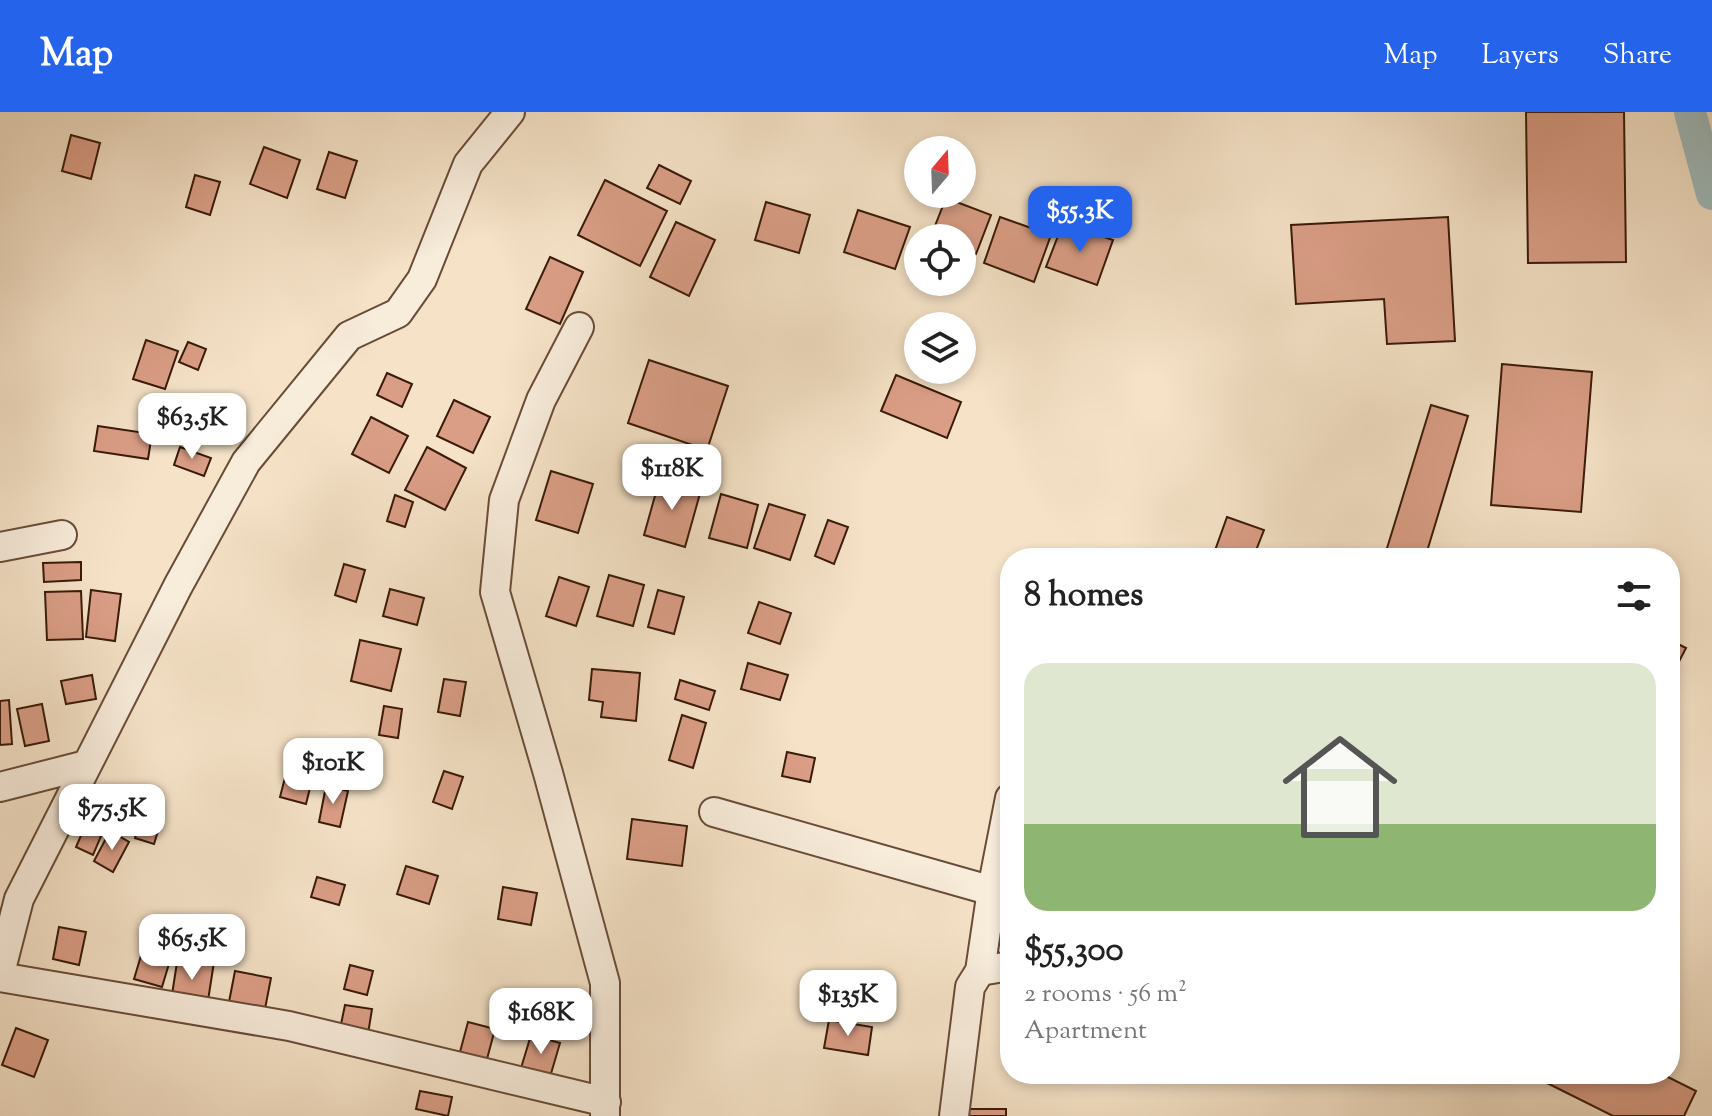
<!DOCTYPE html>
<meta charset="utf-8">
<style>
:root{--surface:#fff;--page:#f6f6f6;--text:#222;--muted:#767676;--line:#e0e0e0;--accent:#2563eb}
body{margin:0;font-family:"Sorts Mill Goudy",serif;background:var(--page);color:var(--text);height:100vh;display:flex;flex-direction:column;font-size:30px;white-space:nowrap}
*{box-sizing:border-box;margin:0}
p{font-size:26px;color:var(--muted)}
.icon{flex:none;width:44px;height:44px;fill:none;stroke:currentColor;stroke-width:2;stroke-linecap:round;stroke-linejoin:round}
.map{position:relative;flex:1;overflow:hidden}
.side{position:absolute;left:1000px;top:436px;width:680px;height:536px;display:flex;flex-direction:column;background:var(--surface);border-radius:32px;box-shadow:0 4px 12px #0003}
.side>*{flex:none}
.needle{width:52px;rotate:19deg}
.buttons{position:absolute;left:904px;top:24px;display:grid;gap:16px}
.buttons a{display:grid;place-items:center;width:72px;height:72px;border-radius:50%;background:var(--surface);box-shadow:0 4px 12px #0003;font-size:40px}
.price{position:absolute;translate:-50% -68px;padding:0 18px;border-radius:16px;background:#fff;color:#222;font-size:26px;line-height:52px;filter:drop-shadow(0 2px 4px #0008)}
.price::after{content:'';position:absolute;left:50%;top:48px;width:24px;height:18px;margin-left:-12px;background:inherit;clip-path:polygon(0 0,100% 0,50% 100%)}
.price.active{background:var(--accent);color:#fff}
ul{padding:0;list-style:none}
li{display:grid;align-content:center;gap:16px;height:424px;padding:0 24px}
li+li{border-top:2px solid var(--line)}
li span{display:grid;place-items:center;height:248px;border-radius:24px;color:#555}
li>.icon{margin-inline-start:auto}
span .icon{width:144px;height:144px;fill:#fffc;stroke-width:1}
li b{font-size:34px}
h2{display:flex;justify-content:space-between;align-items:center;height:96px;padding:0 24px;font-size:34px}
header{display:flex;align-items:center;gap:48px;box-sizing:border-box;height:112px;padding:0 40px;background:var(--accent);color:#fff}
header strong{font-size:38px}
nav{display:flex;gap:44px;margin-inline-start:auto;font-size:28px}
.map>svg:first-child{display:block}
.lines{fill:none;stroke-linecap:round;stroke-linejoin:round}
.canal{stroke:#9fbcbe;stroke-width:32}
.building{fill:#da9e86;stroke:#3a1a09;stroke-width:2}
.minor-casing{stroke:#694c38;stroke-width:32}
.minor{stroke:#f8ecdb;stroke-width:28}
</style>
<header>
<strong>Map</strong>
<nav><a>Map</a><a>Layers</a><a>Share</a></nav>
</header>
<div class="map">
<svg width="1712" height="1004" viewBox="0 0 1712 1004">
<rect width="100%" height="100%" fill="#f5e2c7"/>
<filter id="stains"><feTurbulence type="fractalNoise" baseFrequency=".0025" numOctaves="4"/><feColorMatrix values="0 0 0 0 .2 0 0 0 0 .09 0 0 0 0 .02 0 0 0 .5 -.17"/></filter>
<radialGradient id="worn" r=".72"><stop offset=".6" stop-color="#630" stop-opacity="0"/><stop offset="1" stop-color="#630" stop-opacity=".3"/></radialGradient>
<g class="lines">
<path class="canal" d="M 1690,0 L 1712,82"/>
</g>
<g class="building">
<path d="M 1526,0 L 1624,0 L 1626,150 L 1528,151 Z"/>
<path d="M 71,23 L 100,31 L 91,67 L 62,59 Z"/>
<path d="M 264,35 L 300,48 L 287,86 L 250,72 Z"/>
<path d="M 329,40 L 357,49 L 345,86 L 317,77 Z"/>
<path d="M 659,53 L 691,69 L 680,92 L 647,76 Z"/>
<path d="M 195,63 L 220,70 L 210,103 L 186,95 Z"/>
<path d="M 605,68 L 667,99 L 640,154 L 578,123 Z"/>
<path d="M 946,86 L 991,103 L 976,142 L 962,136 L 962,126 L 931,124 Z"/>
<path d="M 766,90 L 810,103 L 799,141 L 755,128 Z"/>
<path d="M 858,98 L 910,115 L 895,157 L 844,140 Z"/>
<path d="M 1000,105 L 1051,123 L 1034,170 L 984,151 Z"/>
<path d="M 1448,105 L 1455,229 L 1387,232 L 1384,187 L 1296,192 L 1291,113 Z"/>
<path d="M 676,110 L 715,128 L 689,184 L 650,165 Z"/>
<path d="M 1063,111 L 1113,128 L 1097,173 L 1046,155 Z"/>
<path d="M 550,145 L 583,160 L 560,212 L 526,197 Z"/>
<path d="M 146,228 L 178,239 L 165,277 L 133,267 Z"/>
<path d="M 188,230 L 206,237 L 198,258 L 179,250 Z"/>
<path d="M 649,248 L 728,274 L 707,338 L 628,311 Z"/>
<path d="M 1502,252 L 1592,260 L 1581,400 L 1491,393 Z"/>
<path d="M 387,261 L 412,272 L 402,295 L 377,283 Z"/>
<path d="M 896,263 L 961,290 L 947,326 L 881,299 Z"/>
<path d="M 454,288 L 490,305 L 473,341 L 437,324 Z"/>
<path d="M 1431,293 L 1468,304 L 1425,446 L 1384,446 Z"/>
<path d="M 371,305 L 408,324 L 389,361 L 352,342 Z"/>
<path d="M 98,314 L 152,322 L 148,347 L 94,339 Z"/>
<path d="M 180,335 L 211,346 L 204,364 L 174,353 Z"/>
<path d="M 427,335 L 466,356 L 445,398 L 405,378 Z"/>
<path d="M 551,359 L 593,372 L 578,421 L 536,408 Z"/>
<path d="M 660,366 L 701,378 L 685,435 L 644,423 Z"/>
<path d="M 721,382 L 758,393 L 747,436 L 709,426 Z"/>
<path d="M 395,383 L 413,390 L 405,415 L 387,409 Z"/>
<path d="M 769,392 L 805,403 L 790,448 L 754,436 Z"/>
<path d="M 1227,405 L 1264,418 L 1253,446 L 1213,444 Z"/>
<path d="M 828,408 L 848,415 L 834,452 L 815,444 Z"/>
<path d="M 81,450 L 81,468 L 44,470 L 43,451 Z"/>
<path d="M 344,452 L 365,458 L 356,490 L 335,483 Z"/>
<path d="M 609,463 L 644,473 L 633,514 L 597,504 Z"/>
<path d="M 559,465 L 589,475 L 576,514 L 546,504 Z"/>
<path d="M 390,477 L 424,486 L 417,513 L 383,504 Z"/>
<path d="M 91,478 L 121,482 L 115,529 L 86,525 Z"/>
<path d="M 658,478 L 684,485 L 674,522 L 648,515 Z"/>
<path d="M 81,479 L 83,527 L 47,528 L 45,480 Z"/>
<path d="M 759,490 L 791,501 L 780,532 L 748,521 Z"/>
<path d="M 360,528 L 401,537 L 391,579 L 351,569 Z"/>
<path d="M 1670,528 L 1686,536 L 1670,567 Z"/>
<path d="M 748,551 L 788,563 L 780,588 L 741,577 Z"/>
<path d="M 592,557 L 640,561 L 636,609 L 601,605 L 603,590 L 589,588 Z"/>
<path d="M 92,563 L 96,587 L 66,592 L 61,569 Z"/>
<path d="M 444,567 L 466,570 L 460,604 L 438,600 Z"/>
<path d="M 680,568 L 715,579 L 709,598 L 675,587 Z"/>
<path d="M 9,588 L 12,632 L 0,633 L 0,589 Z"/>
<path d="M 42,592 L 49,629 L 25,634 L 17,597 Z"/>
<path d="M 384,594 L 402,597 L 398,626 L 379,623 Z"/>
<path d="M 682,603 L 706,611 L 693,656 L 669,648 Z"/>
<path d="M 787,640 L 815,646 L 810,670 L 782,664 Z"/>
<path d="M 287,658 L 313,664 L 306,692 L 280,685 Z"/>
<path d="M 444,659 L 463,665 L 452,697 L 433,690 Z"/>
<path d="M 326,674 L 348,679 L 340,715 L 319,710 Z"/>
<path d="M 93,696 L 110,703 L 93,743 L 76,735 Z"/>
<path d="M 143,697 L 163,703 L 154,732 L 135,726 Z"/>
<path d="M 632,707 L 687,714 L 682,754 L 627,747 Z"/>
<path d="M 110,719 L 129,730 L 113,760 L 94,749 Z"/>
<path d="M 406,754 L 438,764 L 429,792 L 397,782 Z"/>
<path d="M 317,765 L 345,773 L 339,793 L 311,785 Z"/>
<path d="M 503,775 L 537,781 L 531,813 L 498,807 Z"/>
<path d="M 59,815 L 86,820 L 79,853 L 53,847 Z"/>
<path d="M 146,827 L 174,835 L 162,875 L 134,867 Z"/>
<path d="M 178,844 L 214,850 L 207,895 L 171,889 Z"/>
<path d="M 350,853 L 373,859 L 367,883 L 344,877 Z"/>
<path d="M 235,859 L 271,866 L 264,902 L 228,895 Z"/>
<path d="M 345,893 L 372,897 L 368,922 L 340,917 Z"/>
<path d="M 829,908 L 872,915 L 868,943 L 824,936 Z"/>
<path d="M 468,910 L 495,917 L 487,947 L 460,940 Z"/>
<path d="M 16,916 L 48,928 L 34,965 L 2,953 Z"/>
<path d="M 531,923 L 560,931 L 550,965 L 521,956 Z"/>
<path d="M 1529,962 L 1662,962 L 1696,979 L 1684,1004 L 1613,1004 Z"/>
<path d="M 420,979 L 452,985 L 448,1004 L 416,997 Z"/>
<rect x="967" y="997" width="39" height="7"/>
</g>
<g class="lines">
<g class="minor-casing">
<g id="minor">
<path d="M 579,215 L 541,288 L 504,388 L 495,480 L 548,661 L 605,871 L 605,1004"/>
<path d="M 0,435 L 62,423"/>
<path d="M 0,675 L 86,653"/>
<path d="M 714,700 L 1010,784"/>
<path d="M 980,859 L 1010,854"/>
<path d="M 0,861 L 19,787 L 178,474 L 246,350 L 349,224 L 398,201 L 422,167 L 468,52 L 510,0"/>
<path d="M 0,865 L 289,914 L 606,990"/>
<path d="M 954,1004 L 970,875 L 980,859 L 992,778 L 1010,686"/>
</g>
</g>
<use href="#minor" class="minor"/>
</g>
<rect width="100%" height="100%" filter="url(#stains)"/>
<rect width="100%" height="100%" fill="url(#worn)"/>
</svg>
<div class="buttons">
<a><svg class="needle" viewBox="-14 -14 28 28"><path d="M0-13l5 13h-10z" fill="#e53935"/><path d="M0 13l5-13h-10z" fill="#767676"/></svg></a>
<a><svg class="icon" aria-label="locate" viewBox="0 0 24 24"><circle cx="12" cy="12" r="6"/><path d="M12 2v4M12 18v4M2 12h4M18 12h4"/></svg></a>
<a><svg class="icon" aria-label="layers" viewBox="0 0 24 24"><path d="M12 4l9 5-9 5-9-5zM3 14l9 5 9-5"/></svg></a>
</div>
<b class="price active" style="left:1080px;top:142px">$55.3K</b>
<b class="price" style="left:192px;top:349px">$63.5K</b>
<b class="price" style="left:672px;top:400px">$118K</b>
<b class="price" style="left:333px;top:694px">$101K</b>
<b class="price" style="left:112px;top:740px">$75.5K</b>
<b class="price" style="left:192px;top:870px">$65.5K</b>
<b class="price" style="left:848px;top:926px">$135K</b>
<b class="price" style="left:541px;top:944px">$168K</b>
<section class="side">
<h2>8 homes<svg class="icon" aria-label="filters" viewBox="0 0 24 24"><path d="M4 7h16M4 17h16"/><circle cx="9" cy="7" r="2"/><circle cx="15" cy="17" r="2"/></svg></h2>
<ul>
<li><span style="background:linear-gradient(#dfe7d0 65%,#8fb573 0)"><svg class="icon" aria-label="home" viewBox="0 0 24 24"><path d="M3 11l9-7 9 7M6 9v11h12V9"/></svg></span><div><b>$55,300</b><p>2 rooms · 56 m²</p><p>Apartment</p></div></li>
</ul>
</section>
</div>
